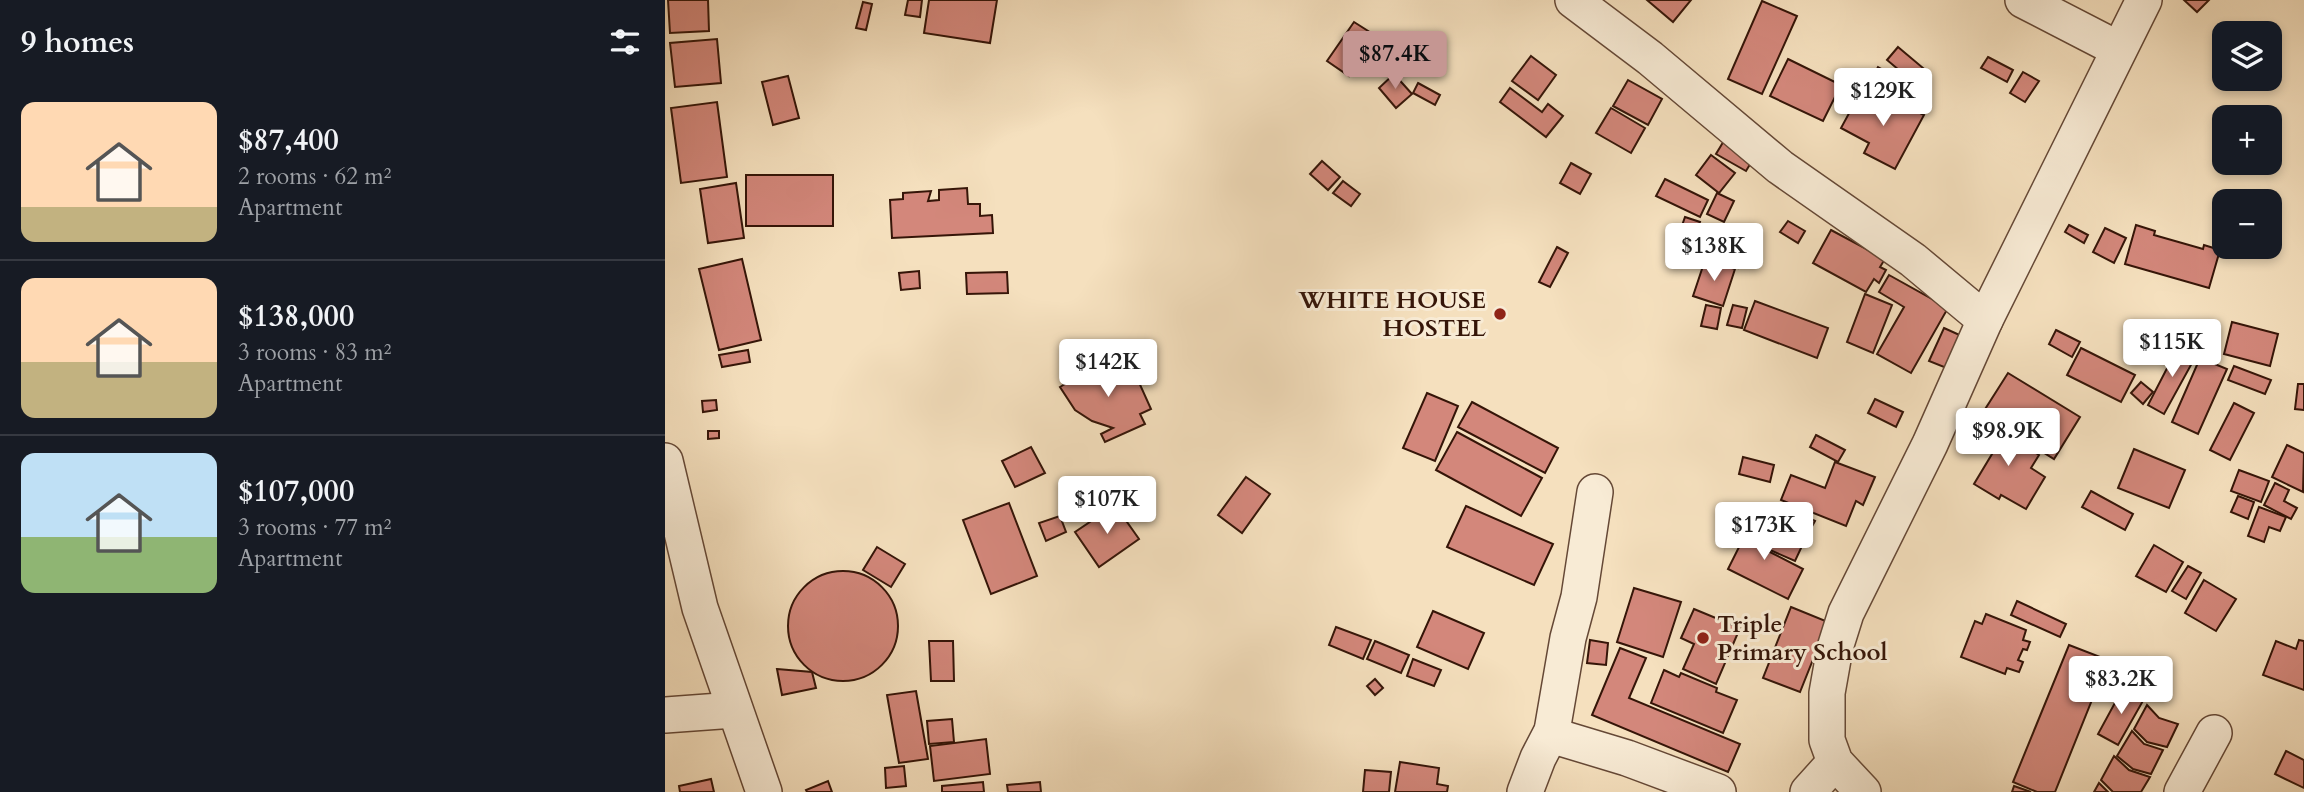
<!DOCTYPE html>
<meta charset="utf-8">
<style>
:root{--surface:#171b24;--page:#242831;--text:#f1f3f6;--muted:#9ea1a6;--line:#363941;--accent:#c59692}
body{margin:0;font-family:Cardo,serif;background:var(--page);color:var(--text);height:100vh;display:flex;flex-direction:column;font-size:26px;white-space:nowrap}
*{box-sizing:border-box;margin:0}
p{font-size:23px;color:var(--muted)}
.icon{flex:none;width:38px;height:38px;fill:none;stroke:currentColor;stroke-width:2;stroke-linecap:round;stroke-linejoin:round}
.map{position:relative;flex:1;overflow:hidden}
.sheet{display:flex;flex-direction:column;background:var(--surface);width:665px}
.sheet>*{flex:none}
.fabs{position:absolute;left:1547px;top:21px;display:grid;gap:14px}
.fabs a{display:grid;place-items:center;width:70px;height:70px;border-radius:14px;background:var(--surface);box-shadow:0 4px 10px #0003;font-size:35px}
.price{position:absolute;translate:-50% -60px;padding:0 16px;border-radius:7px;background:#fff;color:#222;font-size:23px;line-height:46px;filter:drop-shadow(0 2px 4px #0008)}
.price::after{content:'';position:absolute;left:50%;top:42px;width:21px;height:16px;margin-left:-10px;background:inherit;clip-path:polygon(0 0,100% 0,50% 100%)}
.price.on{background:var(--accent);color:#111}
ul{padding:0;list-style:none}
li{display:flex;align-items:center;gap:21px;height:175px;padding:0 21px}
li+li{border-top:2px solid var(--line)}
li span{display:grid;place-items:center;flex:none;width:196px;height:140px;border-radius:14px;color:#555}
li>.icon{margin-inline-start:auto}
span .icon{width:84px;height:84px;fill:#fffc;stroke-width:1}
li b{font-size:30px}
h2{display:flex;justify-content:space-between;align-items:center;height:84px;padding:0 21px;font-size:30px}
main{display:flex;flex:1;min-height:0}
.map>svg:first-child{display:block}
.building{fill:#d3877b;stroke:#351508;stroke-width:2}
.lines{fill:none;stroke-linecap:round;stroke-linejoin:round}
.minor-casing{stroke:#654836;stroke-width:38}
.minor{stroke:#f8ebd5;stroke-width:35}
.poi-dot{fill:#8f2418;stroke:#f8ebd5;stroke-width:2.5}
.labels{text-anchor:middle;dominant-baseline:central;stroke-width:6;stroke-linejoin:round;paint-order:stroke}
.poi-label{font-size:24px;font-weight:bold;fill:#351508;stroke:#f8ebd5;text-anchor:end}
</style>
<main>
<section class="sheet">
<h2>9 homes<svg class="icon" aria-label="filters" viewBox="0 0 24 24"><path d="M4 7h16M4 17h16"/><circle cx="9" cy="7" r="2"/><circle cx="15" cy="17" r="2"/></svg></h2>
<ul>
<li><span style="background:linear-gradient(#ffd9b3 75%,#c2b280 0)"><svg class="icon" aria-label="home" viewBox="0 0 24 24"><path d="M3 11l9-7 9 7M6 9v11h12V9"/></svg></span><div><b>$87,400</b><p>2 rooms · 62 m²</p><p>Apartment</p></div></li>
<li><span style="background:linear-gradient(#ffd9b3 60%,#c2b280 0)"><svg class="icon" aria-label="home" viewBox="0 0 24 24"><path d="M3 11l9-7 9 7M6 9v11h12V9"/></svg></span><div><b>$138,000</b><p>3 rooms · 83 m²</p><p>Apartment</p></div></li>
<li><span style="background:linear-gradient(#bfe0f5 60%,#8fb573 0)"><svg class="icon" aria-label="home" viewBox="0 0 24 24"><path d="M3 11l9-7 9 7M6 9v11h12V9"/></svg></span><div><b>$107,000</b><p>3 rooms · 77 m²</p><p>Apartment</p></div></li>
</ul>
</section>
<div class="map">
<svg width="1639" height="792" viewBox="0 0 1639 792">
<rect width="100%" height="100%" fill="#f5e0be"/>
<filter id="stains"><feTurbulence type="fractalNoise" baseFrequency=".00286" numOctaves="4"/><feColorMatrix values="0 0 0 0 .2 0 0 0 0 .09 0 0 0 0 .02 0 0 0 .5 -.17"/></filter>
<radialGradient id="worn" r=".72"><stop offset=".6" stop-color="#630" stop-opacity="0"/><stop offset="1" stop-color="#630" stop-opacity=".3"/></radialGradient>
<g class="building">
<path d="M 3,0 L 43,0 L 44,31 L 5,33 Z"/>
<path d="M 243,0 L 257,0 L 255,17 L 240,15 Z"/>
<path d="M 264,0 L 332,0 L 325,43 L 259,33 Z"/>
<path d="M 982,0 L 1026,0 L 1008,22 Z"/>
<path d="M 1519,0 L 1544,0 L 1532,12 Z"/>
<path d="M 1097,1 L 1132,16 L 1097,94 L 1063,79 Z"/>
<path d="M 198,2 L 207,4 L 201,30 L 191,28 Z"/>
<path d="M 689,22 L 711,36 L 684,76 L 662,61 Z"/>
<path d="M 52,39 L 56,83 L 10,87 L 5,43 Z"/>
<path d="M 753,43 L 766,55 L 753,69 L 740,58 Z"/>
<path d="M 1233,47 L 1264,73 L 1253,86 L 1222,60 Z"/>
<path d="M 866,56 L 891,75 L 873,100 L 847,81 Z"/>
<path d="M 1323,57 L 1348,70 L 1342,82 L 1316,68 Z"/>
<path d="M 1123,59 L 1176,85 L 1158,121 L 1105,96 Z"/>
<path d="M 1213,67 L 1258,92 L 1249,107 L 1204,83 Z"/>
<path d="M 1358,72 L 1374,81 L 1360,102 L 1345,93 Z"/>
<path d="M 729,74 L 747,94 L 731,108 L 714,88 Z"/>
<path d="M 123,76 L 134,118 L 108,125 L 97,82 Z"/>
<path d="M 963,80 L 997,99 L 983,125 L 948,106 Z"/>
<path d="M 753,83 L 775,95 L 770,105 L 748,93 Z"/>
<path d="M 845,88 L 877,112 L 883,104 L 898,116 L 881,137 L 835,102 Z"/>
<path d="M 1195,93 L 1220,107 L 1225,98 L 1259,115 L 1230,169 L 1199,153 L 1204,143 L 1176,128 Z"/>
<path d="M 52,102 L 62,177 L 16,183 L 6,108 Z"/>
<path d="M 946,108 L 980,128 L 966,153 L 931,133 Z"/>
<path d="M 1060,139 L 1090,156 L 1081,171 L 1051,154 Z"/>
<path d="M 1046,155 L 1070,173 L 1054,193 L 1031,175 Z"/>
<path d="M 657,161 L 675,177 L 663,190 L 645,174 Z"/>
<path d="M 906,163 L 926,174 L 915,194 L 895,183 Z"/>
<rect x="81" y="175" width="87" height="51"/>
<path d="M 1000,179 L 1043,200 L 1035,217 L 991,196 Z"/>
<path d="M 678,181 L 695,194 L 686,206 L 668,193 Z"/>
<path d="M 71,183 L 79,238 L 43,243 L 35,189 Z"/>
<path d="M 302,188 L 303,204 L 315,204 L 315,216 L 327,215 L 328,233 L 227,238 L 225,200 L 238,199 L 238,193 L 266,191 L 263,201 L 274,200 L 274,190 Z"/>
<path d="M 1052,193 L 1069,201 L 1059,222 L 1042,214 Z"/>
<path d="M 1020,217 L 1035,222 L 1021,262 L 1006,257 Z"/>
<path d="M 1123,221 L 1140,231 L 1133,243 L 1115,232 Z"/>
<path d="M 1404,225 L 1423,235 L 1419,243 L 1400,232 Z"/>
<path d="M 1471,225 L 1490,231 L 1489,235 L 1538,249 L 1539,245 L 1555,250 L 1544,288 L 1460,264 Z"/>
<path d="M 1047,226 L 1083,238 L 1073,268 L 1037,256 Z"/>
<path d="M 1440,228 L 1461,238 L 1449,263 L 1428,252 Z"/>
<path d="M 1166,230 L 1220,259 L 1215,267 L 1221,270 L 1214,283 L 1209,279 L 1201,292 L 1148,263 Z"/>
<path d="M 892,247 L 903,253 L 885,287 L 874,282 Z"/>
<path d="M 77,259 L 96,340 L 54,350 L 34,269 Z"/>
<path d="M 1040,260 L 1070,269 L 1058,306 L 1028,296 Z"/>
<path d="M 254,271 L 255,288 L 236,290 L 234,273 Z"/>
<path d="M 342,272 L 343,293 L 302,294 L 301,273 Z"/>
<path d="M 1224,275 L 1283,308 L 1246,373 L 1212,354 L 1239,307 L 1214,292 Z"/>
<path d="M 1200,294 L 1227,305 L 1208,353 L 1182,342 Z"/>
<path d="M 1090,301 L 1163,328 L 1152,358 L 1079,330 Z"/>
<path d="M 1041,305 L 1056,308 L 1052,329 L 1036,326 Z"/>
<path d="M 1068,305 L 1082,308 L 1077,328 L 1062,325 Z"/>
<path d="M 1567,322 L 1613,334 L 1605,366 L 1559,354 Z"/>
<path d="M 1279,328 L 1299,337 L 1284,369 L 1264,361 Z"/>
<path d="M 1391,330 L 1415,342 L 1407,357 L 1384,344 Z"/>
<path d="M 1514,345 L 1532,354 L 1499,414 L 1483,405 Z"/>
<path d="M 1416,348 L 1470,375 L 1456,402 L 1402,375 Z"/>
<path d="M 83,350 L 85,362 L 57,367 L 54,355 Z"/>
<path d="M 1535,358 L 1562,369 L 1533,434 L 1507,422 Z"/>
<path d="M 437,362 L 449,362 L 458,381 L 468,369 L 486,409 L 475,414 L 480,424 L 440,442 L 436,434 L 448,428 L 427,421 L 410,410 L 395,387 Z"/>
<path d="M 1569,366 L 1606,380 L 1600,394 L 1563,380 Z"/>
<path d="M 1343,373 L 1415,417 L 1389,459 L 1317,414 Z"/>
<path d="M 1476,382 L 1488,392 L 1478,404 L 1466,393 Z"/>
<path d="M 1633,384 L 1639,384 L 1639,410 L 1630,409 Z"/>
<path d="M 762,393 L 793,406 L 770,461 L 738,448 Z"/>
<path d="M 1210,399 L 1238,412 L 1231,427 L 1203,413 Z"/>
<path d="M 51,400 L 52,410 L 38,412 L 37,401 Z"/>
<path d="M 807,402 L 893,448 L 880,473 L 793,427 Z"/>
<path d="M 1569,403 L 1589,413 L 1565,460 L 1545,450 Z"/>
<path d="M 1322,423 L 1374,455 L 1366,468 L 1380,477 L 1361,509 L 1336,495 L 1334,499 L 1309,484 L 1327,454 L 1310,444 Z"/>
<path d="M 43,431 L 54,431 L 54,438 L 43,439 Z"/>
<path d="M 792,432 L 877,478 L 856,516 L 771,470 Z"/>
<path d="M 1151,435 L 1180,450 L 1173,462 L 1145,447 Z"/>
<path d="M 1622,445 L 1639,453 L 1638,492 L 1607,477 Z"/>
<path d="M 366,447 L 380,473 L 350,487 L 337,461 Z"/>
<path d="M 1469,449 L 1520,470 L 1504,508 L 1453,488 Z"/>
<path d="M 1078,457 L 1109,465 L 1105,482 L 1074,474 Z"/>
<path d="M 1170,462 L 1210,477 L 1198,505 L 1191,501 L 1181,526 L 1116,500 L 1126,475 L 1160,488 Z"/>
<path d="M 1574,470 L 1604,481 L 1596,502 L 1566,491 Z"/>
<path d="M 581,477 L 605,494 L 577,533 L 553,515 Z"/>
<path d="M 1610,483 L 1624,490 L 1619,501 L 1632,508 L 1626,519 L 1599,505 Z"/>
<path d="M 1426,491 L 1468,514 L 1460,530 L 1417,507 Z"/>
<path d="M 1573,496 L 1589,502 L 1583,519 L 1566,512 Z"/>
<path d="M 344,503 L 372,576 L 326,594 L 298,520 Z"/>
<path d="M 450,505 L 474,539 L 434,567 L 410,532 Z"/>
<path d="M 801,506 L 888,544 L 869,585 L 782,547 Z"/>
<path d="M 1594,507 L 1621,517 L 1615,531 L 1604,527 L 1599,542 L 1583,536 Z"/>
<path d="M 1132,512 L 1150,521 L 1138,543 L 1104,524 L 1110,513 L 1126,522 Z"/>
<path d="M 395,516 L 401,532 L 381,541 L 374,523 Z"/>
<path d="M 1089,517 L 1108,527 L 1097,548 L 1138,569 L 1123,599 L 1063,569 Z"/>
<path d="M 1112,534 L 1137,546 L 1130,561 L 1105,550 Z"/>
<path d="M 1489,545 L 1518,562 L 1501,592 L 1471,576 Z"/>
<path d="M 212,547 L 240,564 L 226,587 L 198,570 Z"/>
<path d="M 1523,566 L 1536,573 L 1521,599 L 1507,591 Z"/>
<circle cx="178" cy="626" r="55"/>
<path d="M 1539,580 L 1571,599 L 1551,631 L 1520,613 Z"/>
<path d="M 969,588 L 1016,602 L 998,657 L 952,642 Z"/>
<path d="M 1352,601 L 1401,624 L 1395,637 L 1346,615 Z"/>
<path d="M 1126,607 L 1163,622 L 1135,692 L 1098,678 Z"/>
<path d="M 1029,609 L 1075,628 L 1051,684 L 1018,669 L 1029,644 L 1016,638 Z"/>
<path d="M 768,611 L 819,633 L 803,669 L 752,647 Z"/>
<path d="M 1321,614 L 1361,630 L 1358,640 L 1365,642 L 1362,650 L 1358,649 L 1353,660 L 1358,662 L 1354,672 L 1342,668 L 1340,674 L 1296,657 L 1310,621 L 1317,624 Z"/>
<path d="M 671,627 L 706,640 L 698,659 L 664,645 Z"/>
<path d="M 925,640 L 943,643 L 941,665 L 922,663 Z"/>
<path d="M 1634,640 L 1639,641 L 1639,690 L 1598,675 L 1611,641 L 1631,649 Z"/>
<path d="M 264,641 L 288,641 L 289,681 L 266,681 Z"/>
<path d="M 710,641 L 744,655 L 736,673 L 702,659 Z"/>
<path d="M 1404,645 L 1443,660 L 1390,792 L 1372,792 L 1348,782 Z"/>
<path d="M 955,648 L 981,658 L 964,698 L 1075,744 L 1063,772 L 927,715 Z"/>
<path d="M 748,659 L 776,670 L 769,686 L 742,676 Z"/>
<path d="M 112,669 L 147,672 L 151,688 L 117,695 Z"/>
<path d="M 999,670 L 1014,677 L 1016,673 L 1052,688 L 1051,692 L 1072,700 L 1058,733 L 986,703 Z"/>
<path d="M 710,679 L 718,688 L 710,695 L 702,686 Z"/>
<path d="M 1458,688 L 1479,699 L 1453,745 L 1433,734 Z"/>
<path d="M 251,691 L 263,759 L 234,763 L 222,695 Z"/>
<path d="M 1482,705 L 1494,718 L 1513,724 L 1502,747 L 1482,742 L 1469,729 Z"/>
<path d="M 287,719 L 289,742 L 264,744 L 262,721 Z"/>
<path d="M 1467,731 L 1479,744 L 1498,750 L 1486,774 L 1468,769 L 1452,756 Z"/>
<path d="M 321,739 L 325,774 L 269,781 L 265,746 Z"/>
<path d="M 1621,751 L 1639,760 L 1639,788 L 1610,774 Z"/>
<path d="M 1449,756 L 1464,770 L 1485,777 L 1476,792 L 1448,792 L 1436,780 Z"/>
<path d="M 735,762 L 774,768 L 772,784 L 783,786 L 782,792 L 730,792 Z"/>
<path d="M 239,766 L 241,786 L 221,788 L 220,768 Z"/>
<path d="M 700,770 L 726,772 L 724,792 L 698,792 Z"/>
<path d="M 46,779 L 49,792 L 15,792 L 14,786 Z"/>
<path d="M 163,781 L 167,792 L 142,792 L 141,790 Z"/>
<path d="M 318,782 L 319,792 L 277,792 L 277,786 Z"/>
<path d="M 375,782 L 376,792 L 343,792 L 342,785 Z"/>
<path d="M 1434,783 L 1443,792 L 1429,792 Z"/>
<path d="M 1349,786 L 1366,792 L 1347,792 Z"/>
</g>
<g class="lines">
<g class="minor-casing">
<g id="minor">
<path d="M 908,0 L 985,58 L 1115,167 L 1248,260 L 1320,320"/>
<path d="M 1358,0 L 1453,49"/>
<path d="M 0,461 L 35,608 L 99,792"/>
<path d="M 0,715 L 69,710"/>
<path d="M 887,731 L 899,739 L 962,758 L 1053,792"/>
<path d="M 860,792 L 873,758 L 887,731 L 903,638 L 914,597 L 930,492"/>
<path d="M 1143,792 L 1170,762"/>
<path d="M 1198,792 L 1170,762 L 1162,740 L 1162,693 L 1170,648 L 1181,613 L 1265,444 L 1320,320 L 1479,0"/>
<path d="M 1517,792 L 1549,733"/>
</g>
</g>
<use href="#minor" class="minor"/>
</g>
<g class="poi-dot">
<circle cx="835" cy="314" r="7"/>
<circle cx="1038" cy="638" r="7"/>
</g>
<g class="labels">
<g class="poi-label">
<text x="821" y="300">WHITE HOUSE<tspan x="821" dy="28">HOSTEL</tspan></text>
<text x="1052" y="624" text-anchor="start">Triple<tspan x="1052" dy="28">Primary School</tspan></text>
</g>
</g>
<rect width="100%" height="100%" filter="url(#stains)"/>
<rect width="100%" height="100%" fill="url(#worn)"/>
</svg>
<div class="fabs">
<a><svg class="icon" aria-label="layers" viewBox="0 0 24 24"><path d="M12 4l9 5-9 5-9-5zM3 14l9 5 9-5"/></svg></a>
<a>+</a>
<a>−</a>
</div>
<b class="price on" style="left:730px;top:91px">$87.4K</b>
<b class="price" style="left:1218px;top:128px">$129K</b>
<b class="price" style="left:1049px;top:283px">$138K</b>
<b class="price" style="left:1507px;top:379px">$115K</b>
<b class="price" style="left:443px;top:399px">$142K</b>
<b class="price" style="left:1343px;top:468px">$98.9K</b>
<b class="price" style="left:442px;top:536px">$107K</b>
<b class="price" style="left:1099px;top:562px">$173K</b>
<b class="price" style="left:1456px;top:716px">$83.2K</b>
</div>
</main>
